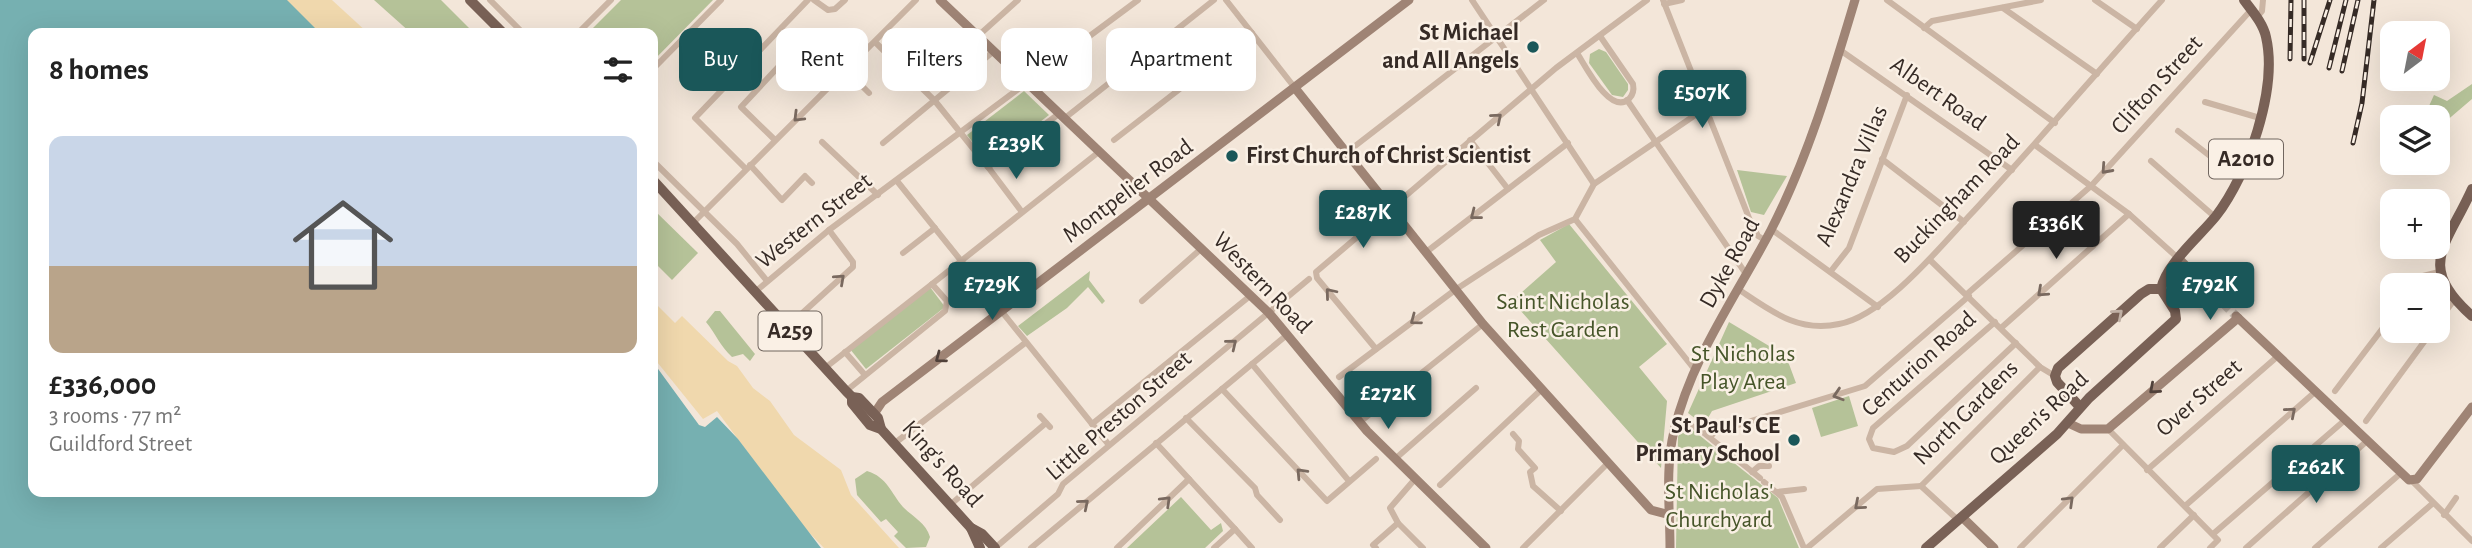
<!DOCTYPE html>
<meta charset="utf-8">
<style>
:root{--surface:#fff;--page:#f2f2f2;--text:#222;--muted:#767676;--accent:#1a5759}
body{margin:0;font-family:"Alegreya Sans",sans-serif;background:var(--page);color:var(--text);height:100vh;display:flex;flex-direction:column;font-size:26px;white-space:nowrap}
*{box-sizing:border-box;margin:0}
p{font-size:23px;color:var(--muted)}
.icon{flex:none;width:38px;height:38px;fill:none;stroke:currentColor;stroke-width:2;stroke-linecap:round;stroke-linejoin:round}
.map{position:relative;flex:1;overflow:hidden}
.panel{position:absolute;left:28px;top:28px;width:630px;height:469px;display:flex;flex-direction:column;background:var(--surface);border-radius:14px;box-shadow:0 7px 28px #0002}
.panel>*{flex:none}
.hud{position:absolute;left:679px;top:28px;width:665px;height:63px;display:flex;gap:14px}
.needle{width:46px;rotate:32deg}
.buttons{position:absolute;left:2380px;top:21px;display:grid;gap:14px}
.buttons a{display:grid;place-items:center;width:70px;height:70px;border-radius:14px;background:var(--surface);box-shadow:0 7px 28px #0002;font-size:35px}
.price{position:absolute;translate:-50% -60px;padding:0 16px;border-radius:7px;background:var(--accent);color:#fff;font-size:23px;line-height:46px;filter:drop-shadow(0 2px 4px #0008)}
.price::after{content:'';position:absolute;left:50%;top:42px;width:21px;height:16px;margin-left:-10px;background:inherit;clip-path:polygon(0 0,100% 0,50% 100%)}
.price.active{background:#222;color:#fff}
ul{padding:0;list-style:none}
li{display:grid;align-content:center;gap:14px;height:371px;padding:0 21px}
li span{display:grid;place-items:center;height:217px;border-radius:14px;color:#555}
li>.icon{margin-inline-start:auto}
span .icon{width:126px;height:126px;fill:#fffc;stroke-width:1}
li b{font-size:30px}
h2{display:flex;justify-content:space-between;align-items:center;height:84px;padding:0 21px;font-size:30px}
.tag{padding:0 24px;border-radius:14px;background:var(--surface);box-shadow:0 7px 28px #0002;font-size:24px;line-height:63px}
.tag.active{background:var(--accent);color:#fff}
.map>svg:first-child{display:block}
.green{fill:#b5c298}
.sand{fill:#f0d8ad}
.water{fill:#76b0b1}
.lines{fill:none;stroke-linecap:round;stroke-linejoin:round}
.secondary-tunnel{stroke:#cdc1b5;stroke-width:9;stroke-dasharray:9 4.5;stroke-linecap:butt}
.street{stroke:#cbb5a4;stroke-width:6}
.secondary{stroke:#9f8475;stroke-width:9}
.primary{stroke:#796156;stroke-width:10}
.rail-casing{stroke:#362b26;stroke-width:5}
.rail{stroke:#faf0e5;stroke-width:2.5;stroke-dasharray:8;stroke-linecap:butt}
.oneway{stroke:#79695f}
.oneway2{stroke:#c0b0a5}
.oneway3{stroke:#50413a}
.poi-dot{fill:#1a5759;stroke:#faf0e5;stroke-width:2.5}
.labels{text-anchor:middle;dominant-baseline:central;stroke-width:5;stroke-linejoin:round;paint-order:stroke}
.shield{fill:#faf0e5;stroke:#71665f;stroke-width:2}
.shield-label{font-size:23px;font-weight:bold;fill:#362b26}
.poi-label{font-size:24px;font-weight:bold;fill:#362b26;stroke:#faf0e5;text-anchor:end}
.street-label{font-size:24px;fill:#362b26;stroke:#faf0e5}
.park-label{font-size:24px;fill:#465529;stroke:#faf0e5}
</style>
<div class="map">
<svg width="2472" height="548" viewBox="0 0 2472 548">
<rect width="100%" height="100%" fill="#f3e6d9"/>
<g class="green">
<path d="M 374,0 L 441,0 L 474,33 L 411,33 Z"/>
<path d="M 621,0 L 713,0 L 653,61 L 653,33 L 588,33 Z"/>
<path d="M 1599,49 L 1606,52 L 1628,84 L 1628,90 L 1623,97 L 1612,95 L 1589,63 L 1590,54 Z"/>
<path d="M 2472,84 L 2472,99 L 2438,128 L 2438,117 L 2424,117 L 2434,95 L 2447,101 Z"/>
<path d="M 1024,91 L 1049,115 L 988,162 L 967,135 Z"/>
<path d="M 1737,170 L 1787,176 L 1764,215 L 1751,212 Z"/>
<path d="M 653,209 L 698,253 L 672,280 L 653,261 Z"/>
<path d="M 1569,224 L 1667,344 L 1639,367 L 1667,401 L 1661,468 L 1512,301 L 1556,262 L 1540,240 Z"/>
<path d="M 1090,271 L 1089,280 L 1105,301 L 1102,304 L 1088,287 L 1067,308 L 1027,336 L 1018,326 Z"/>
<path d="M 930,287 L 945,307 L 866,369 L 850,349 Z"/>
<path d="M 715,311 L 720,311 L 755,354 L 750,361 L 743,354 L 732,357 C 720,346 716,334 706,322 Z"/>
<path d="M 1729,322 L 1786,356 L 1796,383 L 1712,411 L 1704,425 L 1688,413 Z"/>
<path d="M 1849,396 L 1858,426 L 1821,437 L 1812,408 Z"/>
<path d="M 1689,427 L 1778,498 L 1799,548 L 1676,548 L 1678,437 L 1680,431 Z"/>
<path d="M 867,471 C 887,477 891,493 903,507 C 913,517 926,523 930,537 L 926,547 L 906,548 L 894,536 L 898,532 L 886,519 L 881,522 L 857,495 L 855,479 Z"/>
<path d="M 1181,497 L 1211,530 L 1221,523 L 1223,531 L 1205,548 L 1127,548 Z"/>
</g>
<g class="sand">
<path d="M 241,0 L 332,0 L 368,33 L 297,33 Z"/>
<path d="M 653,301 L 675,323 L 682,316 L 728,361 L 737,366 L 753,388 L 770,401 L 794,435 L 841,470 L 851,495 L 899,548 L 824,548 L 802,525 L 717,411 L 703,419 L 653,357 Z"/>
</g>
<path class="water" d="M 0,0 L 287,0 L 320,33 L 33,33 L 33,492 L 653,492 L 653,362 L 699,425 L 705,427 L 717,417 L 738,439 L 821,548 L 0,548 Z"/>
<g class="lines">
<path class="secondary-tunnel" d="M 2204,284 L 2236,316"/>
<g class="street">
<path d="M 490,0 L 523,33"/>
<path d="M 814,0 L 828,10 L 835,9 L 845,0"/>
<path d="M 1226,0 L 1295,88"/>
<path d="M 1472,0 L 1594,184"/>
<path d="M 1663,0 L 1749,218 L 1758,236 L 1765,240"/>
<path d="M 1887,0 L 2055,123"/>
<path d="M 2095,0 L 2137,29"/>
<path d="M 1664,4 L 1682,0"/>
<path d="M 2003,8 L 2097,74"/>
<path d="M 2257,17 L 2262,11 L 2263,0"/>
<path d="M 1924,28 L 1932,21 L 2041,0"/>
<path d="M 578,33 L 611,0"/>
<path d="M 978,36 L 1018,0"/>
<path d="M 875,42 L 935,101 L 988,167 L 1060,113"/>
<path d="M 1840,50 L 2012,170"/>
<path d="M 1577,53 C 1585,65 1610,116 1629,99 C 1634,94 1634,89 1633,84 L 1600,36"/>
<path d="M 653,69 L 721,0"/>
<path d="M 846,70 L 869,93"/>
<path d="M 911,77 L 925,63"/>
<path d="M 1627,100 L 1746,274"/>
<path d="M 2205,102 L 2260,118"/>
<path d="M 1065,118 L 1214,0"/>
<path d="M 2178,131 L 2238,178"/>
<path d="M 775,140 L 741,107 L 794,50 L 779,31"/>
<path d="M 1114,140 L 1252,33"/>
<path d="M 1470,140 L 1508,189"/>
<path d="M 822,142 L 878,195"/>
<path d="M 883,143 L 994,51"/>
<path d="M 2035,145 L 2129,214 L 2179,259"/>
<path d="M 1346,153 L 1544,0"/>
<path d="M 1882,159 L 1964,222"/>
<path d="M 653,161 L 737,244 L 767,281"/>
<path d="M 2151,161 L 2215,217"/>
<path d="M 750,165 L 782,200 L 805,176 L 812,183"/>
<path d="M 988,167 L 1022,212"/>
<path d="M 746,169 L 695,118 L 808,0"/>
<path d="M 897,181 L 1109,445"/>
<path d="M 1575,219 L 1695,370"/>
<path d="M 694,222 L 916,0"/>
<path d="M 1771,229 L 1878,307"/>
<path d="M 903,253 L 935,228"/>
<path d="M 1425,253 L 1568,143"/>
<path d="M 1930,260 L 2040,367 L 2055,376"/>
<path d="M 1831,271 L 1849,248 L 1907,95"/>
<path d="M 932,284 L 1100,151"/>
<path d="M 2415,285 L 2423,276 L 2439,272"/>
<path d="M 1738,289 C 1771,311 1798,333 1839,324 C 1884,316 1940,247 1971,214 C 2036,144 2098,71 2162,0"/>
<path d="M 755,292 L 829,230 L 1138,0"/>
<path d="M 1967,294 L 2091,186 L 2251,10"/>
<path d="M 1142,301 L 1202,248"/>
<path d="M 1995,322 L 1873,428 L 1869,439 L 1873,448 L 1894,452 L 1907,446 L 2016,343"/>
<path d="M 2438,322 L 2454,300"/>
<path d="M 787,327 L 853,267 L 853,262 L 829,230"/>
<path d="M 2001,328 L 2129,214"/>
<path d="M 1376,349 L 1317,278 L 1316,272 L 1556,68 L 1647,0"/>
<path d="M 845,352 L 865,375"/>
<path d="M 1252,364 L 1349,481"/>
<path d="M 825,368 L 932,284 L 947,301 L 945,311 L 846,391"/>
<path d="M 1339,377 L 1455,290 L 1539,235 L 1575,219 L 1594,184 L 1707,107"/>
<path d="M 1222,389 L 1327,501 L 1376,459"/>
<path d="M 2335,391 L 2392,316"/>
<path d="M 1040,416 L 1050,427"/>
<path d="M 1186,418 L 1255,488 L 1257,495 L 1280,520"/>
<path d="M 1677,420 L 1699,429 L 1760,478"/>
<path d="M 2366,421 L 2432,331"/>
<path d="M 1360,422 L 1483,324"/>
<path d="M 1092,424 L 1250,296"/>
<path d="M 2108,429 L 2218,540 L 2210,548"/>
<path d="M 1513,434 L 1519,441 L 1518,449 L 1535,468 L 1530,472 L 1533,486 L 1561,511"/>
<path d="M 1710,437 L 1715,432 L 1865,386 L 1969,296"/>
<path d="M 895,443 L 1025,343"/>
<path d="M 1156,443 L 1189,479"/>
<path d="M 1395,459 L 1476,388"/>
<path d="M 2147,470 L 2278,356"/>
<path d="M 1752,472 L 1759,466 L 1769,466"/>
<path d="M 1415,479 L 1390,508 L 1398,523 L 1423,548"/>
<path d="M 2412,481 L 2472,541"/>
<path d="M 1764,482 L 1782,497 L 1804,548"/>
<path d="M 1440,485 L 1542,389"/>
<path d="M 1921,486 L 2040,367"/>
<path d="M 1921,486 L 1958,520"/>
<path d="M 1777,492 L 1804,489"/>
<path d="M 950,505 L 1046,423"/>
<path d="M 2185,506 L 2315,392"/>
<path d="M 2444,515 L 2456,498"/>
<path d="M 1235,529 L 1252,548"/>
<path d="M 2213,534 L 2345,420"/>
<path d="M 995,548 L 1058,494 L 1063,484 L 1309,279"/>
<path d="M 1031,548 L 1288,334"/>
<path d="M 1117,548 L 1189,479 L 1235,529 L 1214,548"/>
<path d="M 1376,548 L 1373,545 L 1398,523"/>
<path d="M 1523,548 L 1607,464"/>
<path d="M 1807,548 L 1877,489 L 1921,486"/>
<path d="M 2020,548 L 2122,446"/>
<path d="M 2160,548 L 2194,515"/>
<path d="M 2246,548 L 2367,441"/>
<path d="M 2315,548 L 2401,473"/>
<path d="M 2381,548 L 2432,504"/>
</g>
<g class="secondary">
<path d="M 940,0 L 1269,313 L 1367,431 L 1486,548"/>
<path d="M 1295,88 L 1483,324 L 1651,510 L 1670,515"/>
<path d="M 2179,259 L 2204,284"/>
<path d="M 2236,316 L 2409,480 L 2417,479 L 2472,407"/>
<path d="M 874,414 L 882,402 L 1409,0"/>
<path d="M 2068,423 L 2081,429 L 2108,429 L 2238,318"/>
<path d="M 1962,517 L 1994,548"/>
<path d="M 1670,548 C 1670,510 1665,468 1674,431 C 1691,358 1737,295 1771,230 C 1808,158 1832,77 1855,0"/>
</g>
<g class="primary">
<path d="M 470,0 L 503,33"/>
<path d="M 653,180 L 846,391 L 852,397 L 859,398 L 878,418 L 881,429"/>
<path d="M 2472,189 C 2447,245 2415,266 2472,316"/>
<path d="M 2161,289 C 2166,264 2200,236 2216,216 C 2248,175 2278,89 2266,37 C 2263,23 2252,11 2244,0"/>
<path d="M 852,397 L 852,403 L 870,425 L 881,429 L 971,528 L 982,534 L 995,548"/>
<path d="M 2080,407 L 2057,382 L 2055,376 L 2058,368 L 2141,294 L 2149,289 L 2161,289"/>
<path d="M 971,528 L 980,548"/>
<path d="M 1926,548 L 2057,434 L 2089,398 L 2176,319 L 2175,311 L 2161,289"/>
</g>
<g class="rail-casing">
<g id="rail">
<path d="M 2304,0 L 2304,59"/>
<path d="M 2290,59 L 2291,0"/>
<path d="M 2310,63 L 2330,0"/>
<path d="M 2329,68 L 2346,0"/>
<path d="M 2342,71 L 2358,0"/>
<path d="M 2353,143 L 2362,103 L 2374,0"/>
</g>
</g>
<use href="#rail" class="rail"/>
</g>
<defs><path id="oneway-chevron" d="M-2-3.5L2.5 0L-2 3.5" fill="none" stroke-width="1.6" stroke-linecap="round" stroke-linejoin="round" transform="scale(1.75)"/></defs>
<g class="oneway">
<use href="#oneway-chevron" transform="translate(798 117) rotate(135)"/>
<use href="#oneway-chevron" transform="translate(1497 118) rotate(-40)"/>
<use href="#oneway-chevron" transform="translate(2106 169) rotate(132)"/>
<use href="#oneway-chevron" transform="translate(1475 215) rotate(142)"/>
<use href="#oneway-chevron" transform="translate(840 279) rotate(-42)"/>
<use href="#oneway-chevron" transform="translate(2042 292) rotate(138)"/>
<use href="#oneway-chevron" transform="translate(1330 293) rotate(-130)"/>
<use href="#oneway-chevron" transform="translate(1415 320) rotate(143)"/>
<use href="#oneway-chevron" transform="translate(1232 344) rotate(-39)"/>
<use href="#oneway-chevron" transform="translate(1838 395) rotate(162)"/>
<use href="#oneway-chevron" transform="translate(2291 412) rotate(-41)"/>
<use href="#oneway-chevron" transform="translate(1301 473) rotate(-133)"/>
<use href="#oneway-chevron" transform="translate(1166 501) rotate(-44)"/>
<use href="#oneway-chevron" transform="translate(2069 501) rotate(-44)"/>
<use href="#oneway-chevron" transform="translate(1084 504) rotate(-40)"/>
<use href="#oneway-chevron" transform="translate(1859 505) rotate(139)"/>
</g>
<use class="oneway2" href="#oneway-chevron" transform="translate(2118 314) rotate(-41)"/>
<g class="oneway3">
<use href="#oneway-chevron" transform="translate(940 358) rotate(143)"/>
<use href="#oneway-chevron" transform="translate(2154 389) rotate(139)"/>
</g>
<g class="poi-dot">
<circle cx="1533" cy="47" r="7"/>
<circle cx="1232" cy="156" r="7"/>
<circle cx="1794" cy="440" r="7"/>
</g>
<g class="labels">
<g class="shield">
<rect x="2209" y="139.5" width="74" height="39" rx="5"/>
<rect x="758.5" y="311.5" width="63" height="39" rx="5"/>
</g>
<g class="shield-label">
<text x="2246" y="159">A2010</text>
<text x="790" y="331">A259</text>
</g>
<g class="poi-label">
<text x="1519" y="33">St Michael<tspan x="1519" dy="28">and All Angels</tspan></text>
<text x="1246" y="156" text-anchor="start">First Church of Christ Scientist</text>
<text x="1780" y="426">St Paul's CE<tspan x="1780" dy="28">Primary School</tspan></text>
</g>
<g class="street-label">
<text transform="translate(2157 85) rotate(-48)">Clifton Street</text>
<text transform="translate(1938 94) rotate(35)">Albert Road</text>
<text transform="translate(1852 176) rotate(-67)">Alexandra Villas</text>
<text transform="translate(1128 191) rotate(-37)">Montpelier Road</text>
<text transform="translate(1957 199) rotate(-46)">Buckingham Road</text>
<text transform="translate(814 221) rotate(-38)">Western Street</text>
<text transform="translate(1730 263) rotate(-61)">Dyke Road</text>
<text transform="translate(1262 283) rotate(46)">Western Road</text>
<text transform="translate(1919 364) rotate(-42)">Centurion Road</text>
<text transform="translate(2199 398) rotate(-41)">Over Street</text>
<text transform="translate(1966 413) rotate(-45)">North Gardens</text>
<text transform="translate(1119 416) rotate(-41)">Little Preston Street</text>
<text transform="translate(2039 418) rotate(-43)">Queen's Road</text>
<text transform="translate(942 464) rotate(48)">King's Road</text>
</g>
<g class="park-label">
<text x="1563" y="302">Saint Nicholas<tspan x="1563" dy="28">Rest Garden</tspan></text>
<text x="1743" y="354">St Nicholas<tspan x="1743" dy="28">Play Area</tspan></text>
<text x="1719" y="492">St Nicholas'<tspan x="1719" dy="28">Churchyard</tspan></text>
</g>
</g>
</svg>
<div class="buttons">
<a><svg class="needle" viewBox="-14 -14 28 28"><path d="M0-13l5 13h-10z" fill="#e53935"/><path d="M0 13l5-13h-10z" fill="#767676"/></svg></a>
<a><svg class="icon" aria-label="layers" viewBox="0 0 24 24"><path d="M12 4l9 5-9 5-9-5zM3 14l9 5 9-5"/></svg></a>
<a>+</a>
<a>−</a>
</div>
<b class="price" style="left:1702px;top:130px">£507K</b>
<b class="price" style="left:1016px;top:181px">£239K</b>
<b class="price" style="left:1363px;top:250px">£287K</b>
<b class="price active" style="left:2056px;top:261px">£336K</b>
<b class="price" style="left:992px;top:322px">£729K</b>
<b class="price" style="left:2210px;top:322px">£792K</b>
<b class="price" style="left:1388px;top:431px">£272K</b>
<b class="price" style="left:2316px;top:505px">£262K</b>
<div class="hud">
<a class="tag active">Buy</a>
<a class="tag">Rent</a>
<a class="tag">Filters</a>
<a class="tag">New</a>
<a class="tag">Apartment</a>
</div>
<section class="panel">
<h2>8 homes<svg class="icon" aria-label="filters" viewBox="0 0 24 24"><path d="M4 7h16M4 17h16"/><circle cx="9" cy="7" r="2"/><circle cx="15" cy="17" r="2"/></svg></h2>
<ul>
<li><span style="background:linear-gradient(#c9d6e8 60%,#b9a48a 0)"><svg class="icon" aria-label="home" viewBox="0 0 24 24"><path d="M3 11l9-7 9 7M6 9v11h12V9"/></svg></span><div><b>£336,000</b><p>3 rooms · 77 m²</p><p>Guildford Street</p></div></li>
</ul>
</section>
</div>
